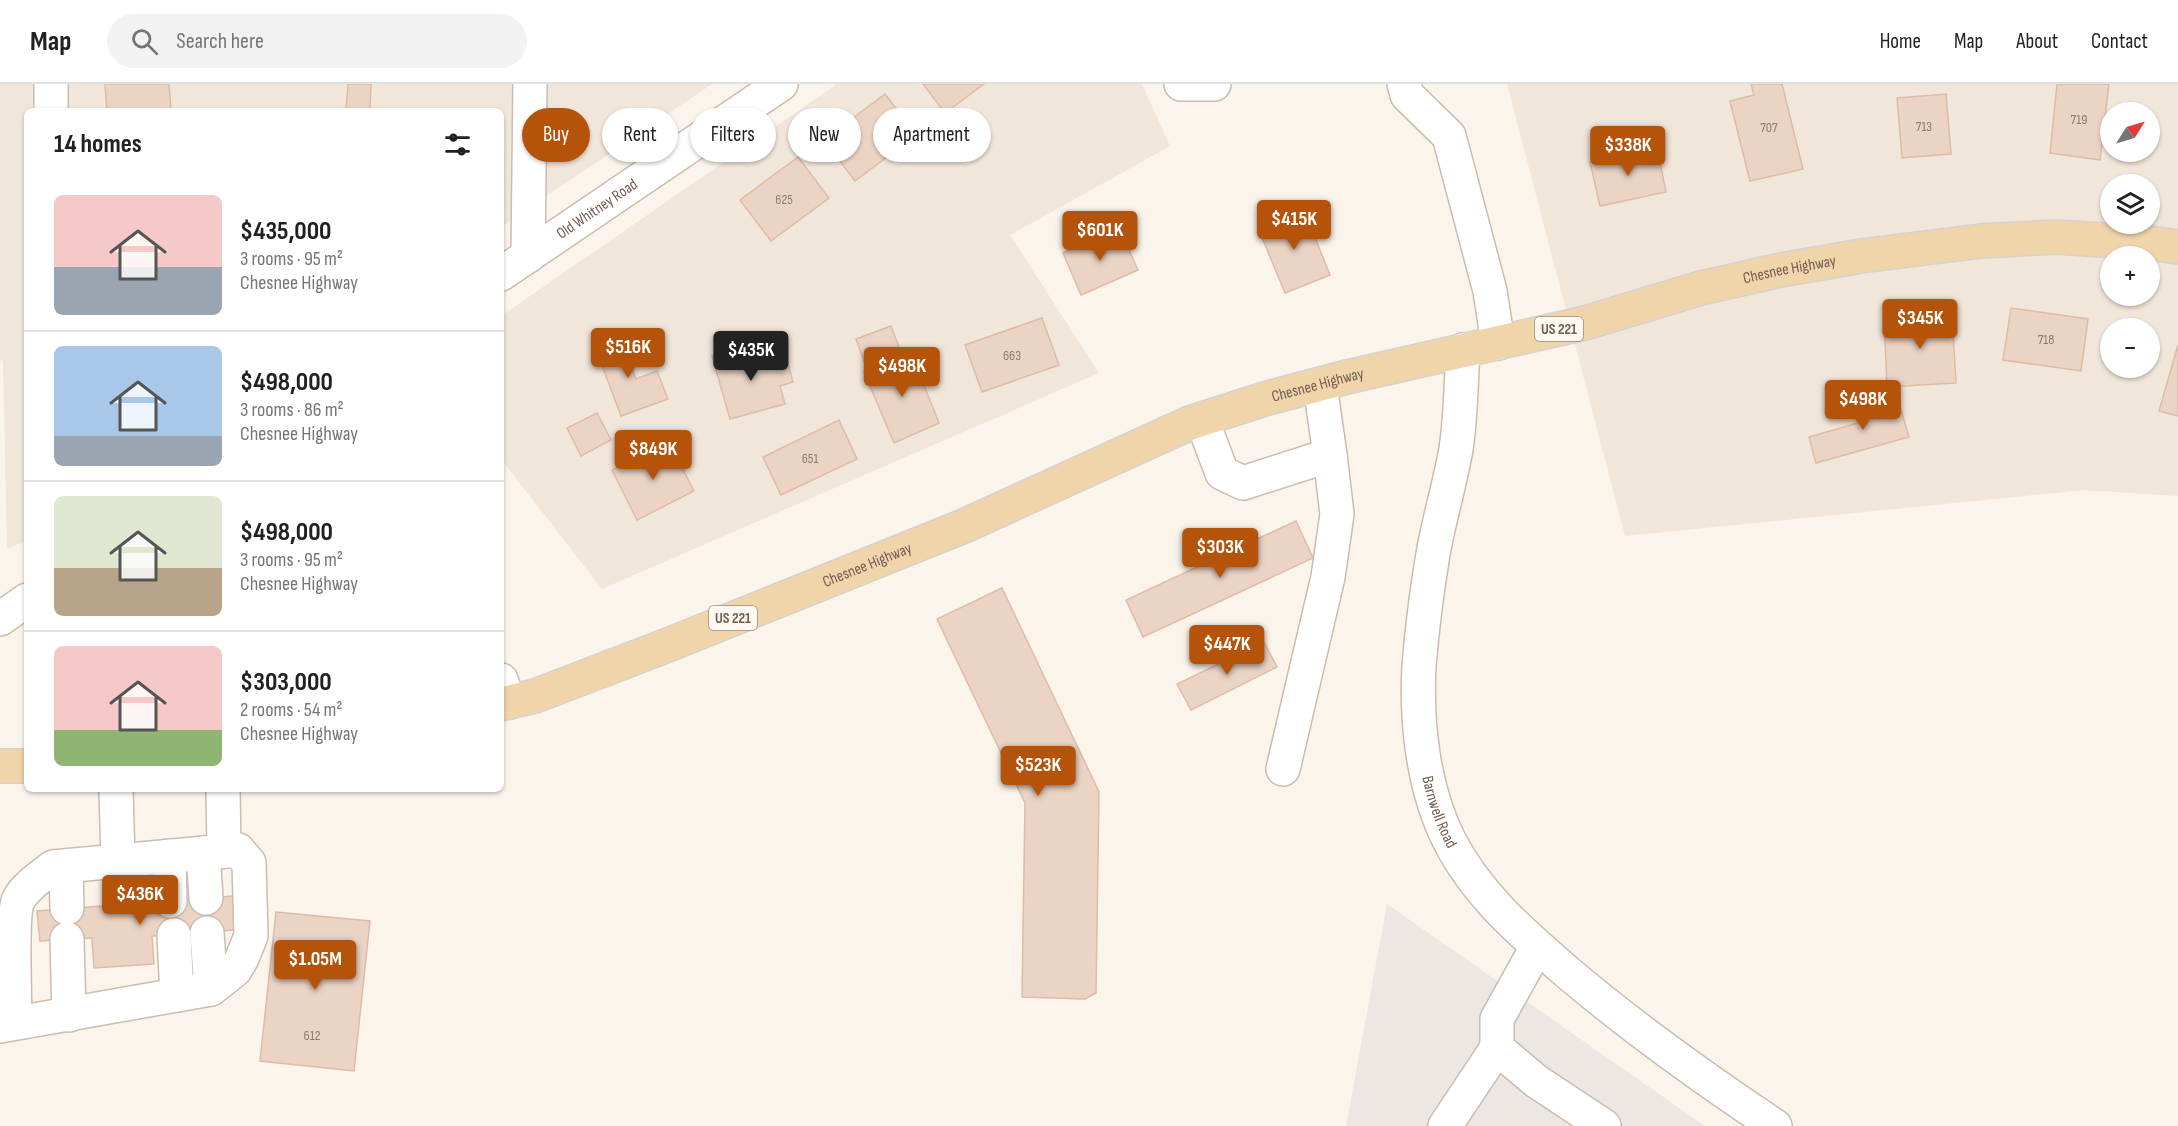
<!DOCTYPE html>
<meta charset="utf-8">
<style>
:root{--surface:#fff;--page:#f2f2f2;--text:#202124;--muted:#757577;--line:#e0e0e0;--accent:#b45309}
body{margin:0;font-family:"Sofia Sans Condensed",sans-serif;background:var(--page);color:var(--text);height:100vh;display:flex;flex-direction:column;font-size:22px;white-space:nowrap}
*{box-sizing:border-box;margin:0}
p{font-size:20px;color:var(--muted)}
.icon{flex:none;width:33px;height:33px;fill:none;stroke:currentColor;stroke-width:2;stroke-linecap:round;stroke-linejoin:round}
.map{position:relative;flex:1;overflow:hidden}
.panel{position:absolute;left:24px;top:24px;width:480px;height:684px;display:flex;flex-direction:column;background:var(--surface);border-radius:9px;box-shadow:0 2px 4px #0004}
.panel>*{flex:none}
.top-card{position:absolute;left:522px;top:24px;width:570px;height:54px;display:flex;gap:12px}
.needle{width:39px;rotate:53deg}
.tools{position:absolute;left:2100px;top:18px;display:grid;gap:12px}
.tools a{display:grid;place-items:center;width:60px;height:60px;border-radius:50%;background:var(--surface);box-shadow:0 2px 4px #0004;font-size:30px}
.price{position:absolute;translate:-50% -51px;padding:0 14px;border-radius:6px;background:var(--accent);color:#fff;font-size:20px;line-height:39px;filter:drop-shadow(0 2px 3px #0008)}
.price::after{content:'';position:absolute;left:50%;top:36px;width:18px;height:14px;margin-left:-9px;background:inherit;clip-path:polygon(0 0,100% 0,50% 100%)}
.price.current{background:#222;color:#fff}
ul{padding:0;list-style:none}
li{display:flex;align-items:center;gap:18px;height:150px;padding:0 30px}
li+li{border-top:2px solid var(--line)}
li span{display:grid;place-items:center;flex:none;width:168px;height:120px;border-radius:9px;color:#555}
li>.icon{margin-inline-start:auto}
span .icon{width:72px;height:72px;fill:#fffc;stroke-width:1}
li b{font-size:26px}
h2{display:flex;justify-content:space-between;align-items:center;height:72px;padding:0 30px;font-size:26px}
.pill{padding:0 21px;border-radius:27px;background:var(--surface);box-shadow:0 2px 4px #0004;font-size:21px;line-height:54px}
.pill.current{background:var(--accent);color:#fff}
header{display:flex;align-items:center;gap:36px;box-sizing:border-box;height:84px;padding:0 30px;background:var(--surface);border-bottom:2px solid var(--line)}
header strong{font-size:28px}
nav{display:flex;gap:33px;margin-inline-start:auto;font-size:21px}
.search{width:420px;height:54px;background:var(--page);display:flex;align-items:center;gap:15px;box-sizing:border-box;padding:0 21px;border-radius:33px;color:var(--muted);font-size:22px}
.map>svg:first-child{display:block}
.residential{fill:#f1e6da;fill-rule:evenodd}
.industrial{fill:#ece7e3}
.building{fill:#ecd4c5;stroke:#ddbba8;stroke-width:1.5}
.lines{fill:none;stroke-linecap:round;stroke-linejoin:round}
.minor-casing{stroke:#cbbcb1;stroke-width:36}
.major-casing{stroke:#d8d1ce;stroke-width:36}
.minor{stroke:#fff;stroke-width:33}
.major{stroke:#f0d5ab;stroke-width:33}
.labels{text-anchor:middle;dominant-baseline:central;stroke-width:4.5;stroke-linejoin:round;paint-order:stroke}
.number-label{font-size:14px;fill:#907a6e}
.shield{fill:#fdf8f0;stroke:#9c8b81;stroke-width:1.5}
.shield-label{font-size:15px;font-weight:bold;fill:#725c51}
.street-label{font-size:16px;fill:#725c51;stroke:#fdf8f0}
</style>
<header>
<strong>Map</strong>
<div class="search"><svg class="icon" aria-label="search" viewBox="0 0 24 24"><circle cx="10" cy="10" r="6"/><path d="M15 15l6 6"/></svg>Search here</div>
<nav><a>Home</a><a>Map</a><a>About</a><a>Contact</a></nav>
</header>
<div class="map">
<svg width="2178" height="1042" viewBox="0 0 2178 1042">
<rect width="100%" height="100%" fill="#faf4ea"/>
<g class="residential">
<path d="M 0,0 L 712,0 L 501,143 L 501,27 L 27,27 L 27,456 L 7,465 L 3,277 L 0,276 Z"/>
<path d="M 837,0 L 1142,0 L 1170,62 L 1010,151 L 1099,289 L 602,505 L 501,375 L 501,232 Z"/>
<path d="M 1507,0 L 2178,0 L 2178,412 L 2084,406 L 1625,452 ZM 2110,28 L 2150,28 L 2150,68 L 2110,68 ZM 2110,100 L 2150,100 L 2150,140 L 2110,140 ZM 2110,172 L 2150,172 L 2150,212 L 2110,212 ZM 2110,244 L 2150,244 L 2150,284 L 2110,284 Z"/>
</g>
<path class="industrial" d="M 1387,820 L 1705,1042 L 1346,1042 Z"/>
<g class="building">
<path d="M 105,0 L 169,0 L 171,26 L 107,27 Z"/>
<path d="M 348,0 L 371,0 L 370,27 L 346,27 Z"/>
<path d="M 923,0 L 984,0 L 945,29 Z"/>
<path d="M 1751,0 L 1782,0 L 1803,85 L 1750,97 L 1730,17 L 1754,11 Z"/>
<path d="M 2057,0 L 2109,0 L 2100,76 L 2050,69 Z"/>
<path d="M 885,10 L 916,51 L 855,97 L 824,56 Z"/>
<path d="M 1946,10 L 1951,70 L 1902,74 L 1897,14 Z"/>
<path d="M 1657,64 L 1666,108 L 1600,122 L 1590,78 Z"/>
<path d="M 798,73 L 829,114 L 771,157 L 740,116 Z"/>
<path d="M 1304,126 L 1330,191 L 1285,209 L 1258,144 Z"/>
<path d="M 1119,144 L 1138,186 L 1081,211 L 1063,169 Z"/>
<path d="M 2011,224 L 2088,235 L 2081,287 L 2003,276 Z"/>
<path d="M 1952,230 L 1956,299 L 1887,303 L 1884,233 Z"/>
<path d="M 1042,234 L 1059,281 L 982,308 L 965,261 Z"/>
<path d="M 891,242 L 899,263 L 864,277 L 856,255 Z"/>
<path d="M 620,251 L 636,295 L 657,287 L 668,315 L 621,332 L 594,260 Z"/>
<path d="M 2178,261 L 2178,332 L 2159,327 Z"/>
<path d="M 744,263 L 749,280 L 785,269 L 793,298 L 780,302 L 785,320 L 730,335 L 712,272 Z"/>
<path d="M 911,269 L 939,339 L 894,359 L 864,288 Z"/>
<path d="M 1897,312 L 1909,353 L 1816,379 L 1809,353 L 1858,339 L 1854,324 Z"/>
<path d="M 597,329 L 611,356 L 581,372 L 567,344 Z"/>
<path d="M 839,336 L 857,375 L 781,411 L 763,373 Z"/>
<path d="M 669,358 L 694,407 L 637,436 L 612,386 Z"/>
<path d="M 1296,437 L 1313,474 L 1143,553 L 1126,516 Z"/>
<path d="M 1002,504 L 1099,708 L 1096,909 L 1085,915 L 1022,913 L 1025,719 L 937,535 Z"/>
<path d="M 1264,558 L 1277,583 L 1191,626 L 1177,600 Z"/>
<path d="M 245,811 L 248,845 L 152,852 L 154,880 L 94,884 L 92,854 L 40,857 L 37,827 Z"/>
<path d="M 276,828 L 370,837 L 354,987 L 260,977 Z"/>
</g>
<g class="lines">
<g class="minor-casing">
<g id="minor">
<path d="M 1181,0 L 1214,0"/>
<path d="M 1404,0 L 1407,11 L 1449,52 L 1490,207 L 1498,259"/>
<path d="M 51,27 L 51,0"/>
<path d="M 528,172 L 530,0"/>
<path id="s1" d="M 501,190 L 781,0"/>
<path id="s2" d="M 1463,266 C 1461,298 1461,333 1456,365 C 1450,400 1439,435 1433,470 C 1427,506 1422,545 1419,582 C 1416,639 1423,704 1449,756 C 1477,811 1522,849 1567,888 C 1633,944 1703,994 1775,1042"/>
<path d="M 1202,336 L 1222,389 L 1243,399 L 1330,371 L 1320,301"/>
<path d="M 0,535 L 27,516"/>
<path d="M 501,596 L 509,618"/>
<path d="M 1283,685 L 1328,493 L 1337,430 L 1330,371"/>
<path d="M 116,705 L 118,777"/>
<path d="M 223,705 L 224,767"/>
<path d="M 203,769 L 206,814"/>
<path d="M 169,772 L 170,817"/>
<path d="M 66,782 L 67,824"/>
<path d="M 207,849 L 211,905"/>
<path d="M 174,851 L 177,911"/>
<path d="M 67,855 L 69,931"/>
<path d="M 1537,863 L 1497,935 L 1497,964 L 1536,997 L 1604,1042"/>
<path d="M 0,942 L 211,905 L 235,886 L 242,874 L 251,852 L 249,779 L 238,766 L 53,783 C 42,792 26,802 19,815 C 11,828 15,918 15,939"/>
<path d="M 1445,1042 L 1497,964"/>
</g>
</g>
<g class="major-casing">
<g id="major">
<path id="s3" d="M 501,620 L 535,612 L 668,561 L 964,442 L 1190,339 L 1268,314 L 1347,293 L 1585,239 L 1701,204 L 1781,186 L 1861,172 L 1981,157 L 2057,153 L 2149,159 L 2178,163"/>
<path d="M 0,682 L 27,682"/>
</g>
</g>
<use href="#minor" class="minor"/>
<use href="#major" class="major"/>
</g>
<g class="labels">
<g class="number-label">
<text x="2079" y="35">719</text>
<text x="1924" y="42">713</text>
<text x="1769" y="43">707</text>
<text x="784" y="115">625</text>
<text x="2046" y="255">718</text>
<text x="1012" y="271">663</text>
<text x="810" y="374">651</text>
<text x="312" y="951">612</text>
</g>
<g class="shield">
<rect x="1535" y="233" width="48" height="24" rx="4.5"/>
<rect x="709" y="522" width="48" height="24" rx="4.5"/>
</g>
<g class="shield-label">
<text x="1559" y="245">US 221</text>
<text x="733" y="534">US 221</text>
</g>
<g class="street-label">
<text stroke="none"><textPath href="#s1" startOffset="116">Old Whitney Road</textPath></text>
<text stroke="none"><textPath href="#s3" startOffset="1364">Chesnee Highway</textPath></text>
<text stroke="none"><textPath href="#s3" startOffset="878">Chesnee Highway</textPath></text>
<text stroke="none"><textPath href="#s3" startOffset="392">Chesnee Highway</textPath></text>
<text stroke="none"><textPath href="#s2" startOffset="468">Barnwell Road</textPath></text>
</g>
</g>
</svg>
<div class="tools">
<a><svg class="needle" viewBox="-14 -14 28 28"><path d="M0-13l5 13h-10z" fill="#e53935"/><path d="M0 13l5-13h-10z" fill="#757577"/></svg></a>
<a><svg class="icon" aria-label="layers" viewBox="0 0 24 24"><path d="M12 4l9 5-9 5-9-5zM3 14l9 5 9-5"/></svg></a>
<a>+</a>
<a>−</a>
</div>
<b class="price" style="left:1628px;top:93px">$338K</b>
<b class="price" style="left:1294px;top:167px">$415K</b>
<b class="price" style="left:1100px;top:178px">$601K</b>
<b class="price" style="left:1920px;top:266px">$345K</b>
<b class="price" style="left:628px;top:295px">$516K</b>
<b class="price current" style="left:751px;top:298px">$435K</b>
<b class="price" style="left:902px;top:314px">$498K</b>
<b class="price" style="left:1863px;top:347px">$498K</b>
<b class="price" style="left:653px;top:397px">$849K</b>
<b class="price" style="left:1220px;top:495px">$303K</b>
<b class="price" style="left:1227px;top:592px">$447K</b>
<b class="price" style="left:1038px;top:713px">$523K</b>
<b class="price" style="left:140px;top:842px">$436K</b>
<b class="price" style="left:315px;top:907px">$1.05M</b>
<div class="top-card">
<a class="pill current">Buy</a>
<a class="pill">Rent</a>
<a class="pill">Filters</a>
<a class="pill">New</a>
<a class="pill">Apartment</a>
</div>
<section class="panel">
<h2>14 homes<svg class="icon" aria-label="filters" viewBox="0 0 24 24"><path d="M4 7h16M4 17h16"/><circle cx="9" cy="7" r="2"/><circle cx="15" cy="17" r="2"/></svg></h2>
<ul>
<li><span style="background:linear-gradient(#f6c9c9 60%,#9aa5b1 0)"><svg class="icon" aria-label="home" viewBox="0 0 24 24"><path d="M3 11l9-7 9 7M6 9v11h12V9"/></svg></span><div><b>$435,000</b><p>3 rooms · 95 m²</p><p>Chesnee Highway</p></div></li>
<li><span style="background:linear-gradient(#a9c7e8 75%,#9aa5b1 0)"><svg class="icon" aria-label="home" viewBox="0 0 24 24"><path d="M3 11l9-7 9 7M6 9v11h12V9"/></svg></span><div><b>$498,000</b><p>3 rooms · 86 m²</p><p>Chesnee Highway</p></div></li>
<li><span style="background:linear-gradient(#dfe7d0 60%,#b9a48a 0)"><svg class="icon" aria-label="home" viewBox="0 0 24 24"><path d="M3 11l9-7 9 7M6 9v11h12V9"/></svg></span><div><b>$498,000</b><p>3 rooms · 95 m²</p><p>Chesnee Highway</p></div></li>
<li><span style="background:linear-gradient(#f6c9c9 70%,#8fb573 0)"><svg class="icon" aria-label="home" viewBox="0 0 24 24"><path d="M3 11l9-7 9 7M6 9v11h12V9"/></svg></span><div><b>$303,000</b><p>2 rooms · 54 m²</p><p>Chesnee Highway</p></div></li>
</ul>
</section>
</div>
